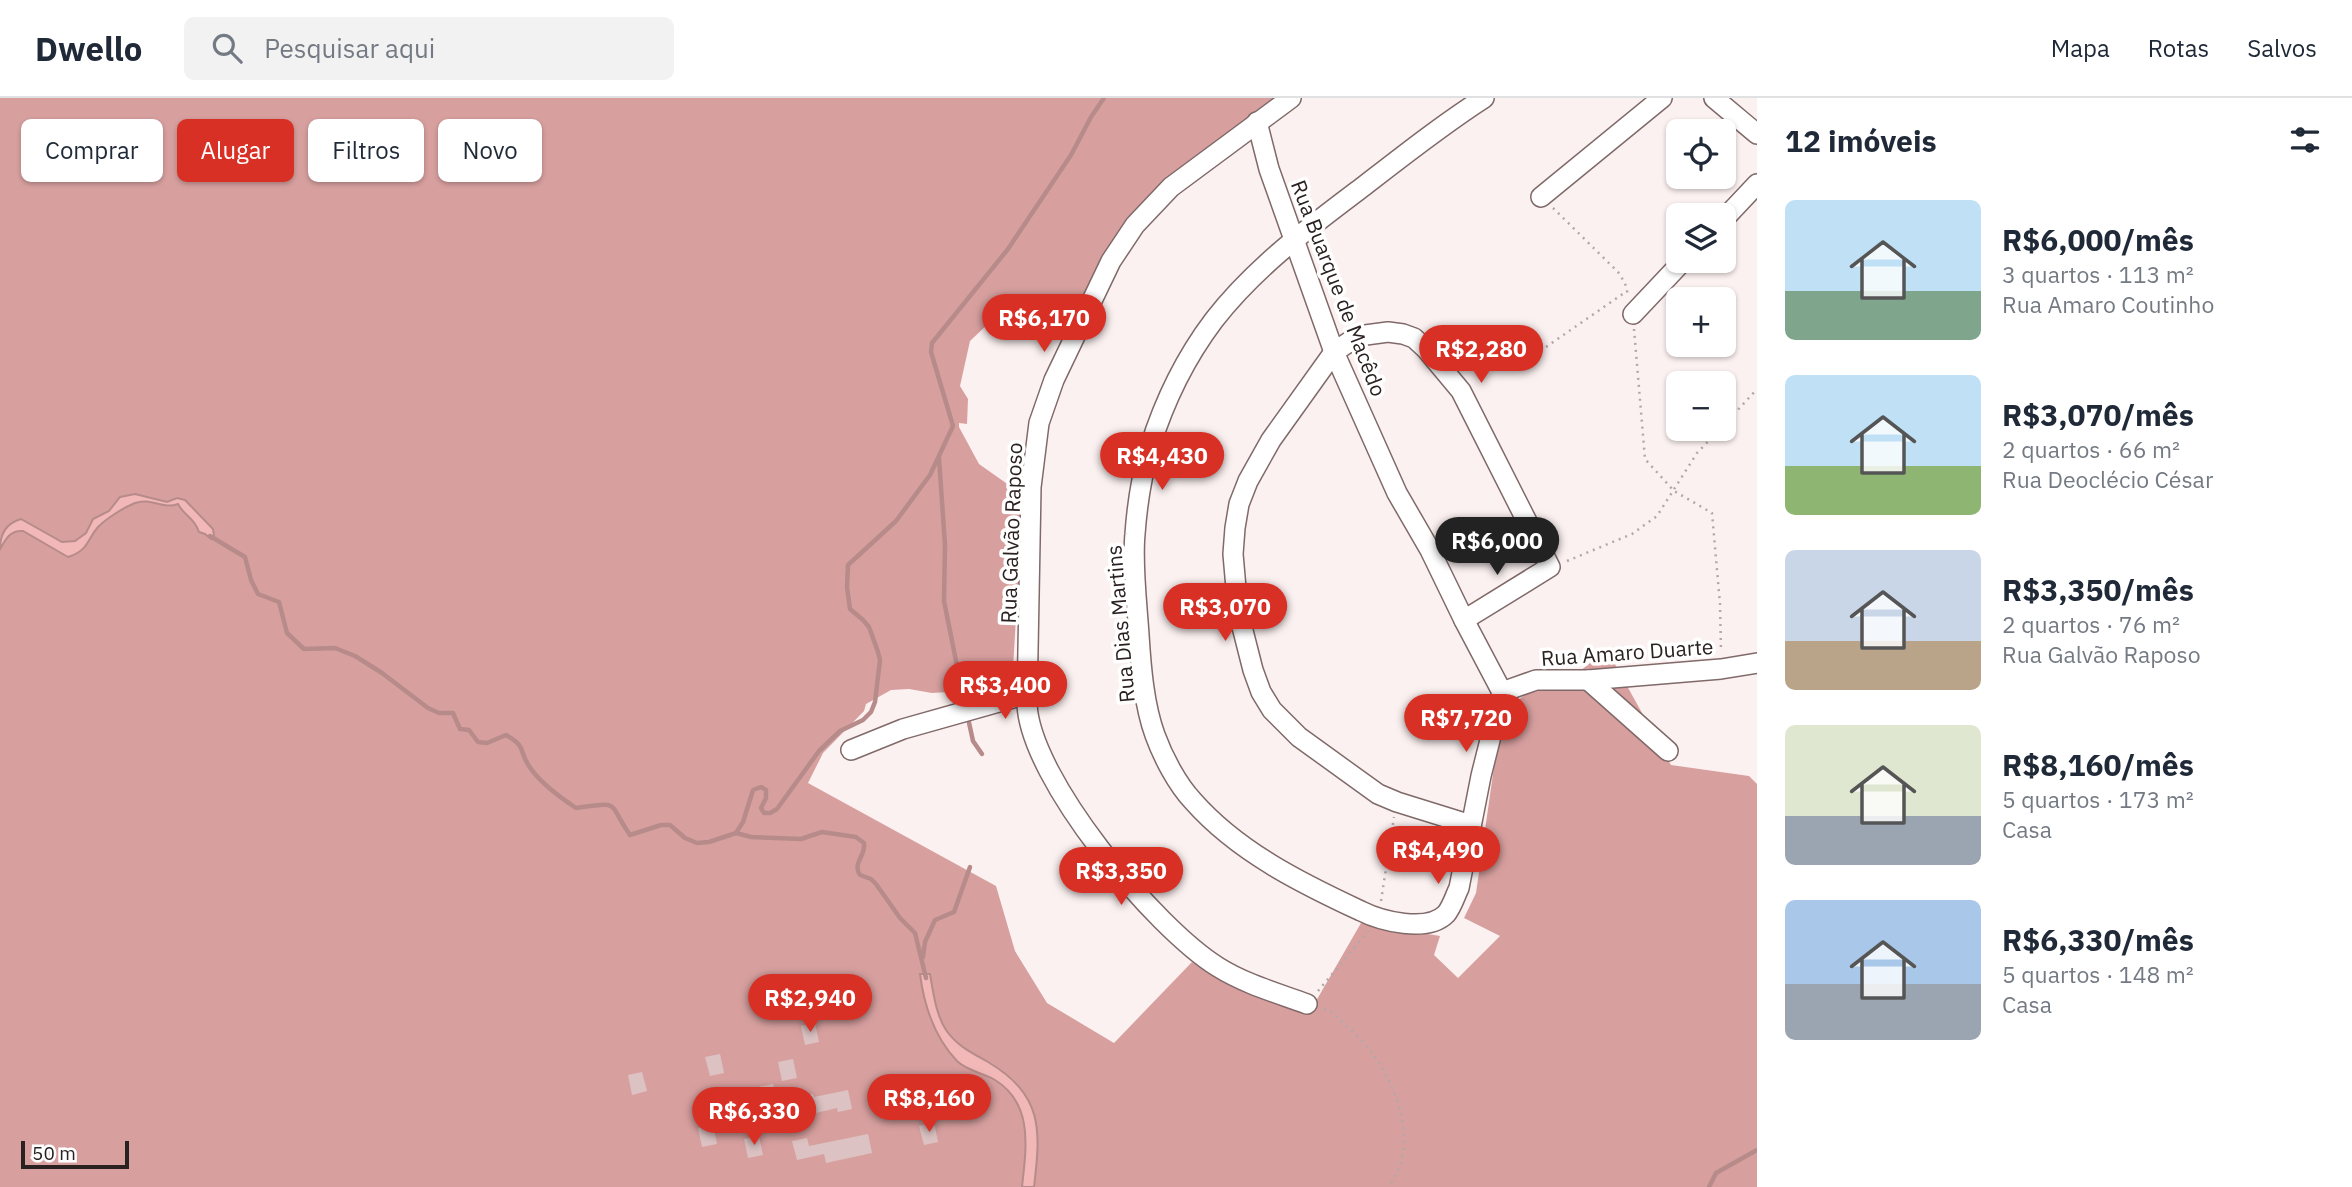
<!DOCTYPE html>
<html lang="pt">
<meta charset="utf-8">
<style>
:root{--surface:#fff;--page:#f2f2f3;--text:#1f2937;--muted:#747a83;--line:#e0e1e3;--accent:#d93025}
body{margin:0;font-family:"IBM Plex Sans",sans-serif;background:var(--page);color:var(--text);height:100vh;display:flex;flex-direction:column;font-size:26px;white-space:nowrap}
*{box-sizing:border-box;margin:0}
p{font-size:23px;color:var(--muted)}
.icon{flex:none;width:38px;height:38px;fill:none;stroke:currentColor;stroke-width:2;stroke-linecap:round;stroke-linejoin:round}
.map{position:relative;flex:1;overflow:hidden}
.sheet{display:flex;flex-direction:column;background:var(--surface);width:595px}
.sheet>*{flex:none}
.banner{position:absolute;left:21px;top:21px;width:665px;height:63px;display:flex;gap:14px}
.controls{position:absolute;left:1666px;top:21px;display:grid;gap:14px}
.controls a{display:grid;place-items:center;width:70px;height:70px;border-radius:10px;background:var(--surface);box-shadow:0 2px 5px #0004;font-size:35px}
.scale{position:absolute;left:21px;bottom:18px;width:108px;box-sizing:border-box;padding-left:7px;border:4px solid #2b2121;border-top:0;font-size:19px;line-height:24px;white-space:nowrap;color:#2b2121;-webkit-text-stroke:5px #fff;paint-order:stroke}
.price{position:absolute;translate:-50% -60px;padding:0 16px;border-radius:24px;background:var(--accent);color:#fff;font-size:23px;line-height:46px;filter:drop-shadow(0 2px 4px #0008)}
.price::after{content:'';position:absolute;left:50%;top:42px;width:21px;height:16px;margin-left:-10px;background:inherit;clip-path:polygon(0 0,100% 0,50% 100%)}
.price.on{background:#222;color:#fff}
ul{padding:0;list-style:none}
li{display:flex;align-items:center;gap:21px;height:175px;padding:0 28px}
li span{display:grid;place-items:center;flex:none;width:196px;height:140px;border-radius:10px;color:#555}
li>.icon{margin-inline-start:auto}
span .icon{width:84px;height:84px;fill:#fffc;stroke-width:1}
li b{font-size:30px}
h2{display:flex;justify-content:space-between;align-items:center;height:84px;padding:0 28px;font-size:30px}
.tag{padding:0 24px;border-radius:10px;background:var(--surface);box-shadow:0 2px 5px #0004;font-size:24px;line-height:63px}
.tag.on{background:var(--accent);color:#fff}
header{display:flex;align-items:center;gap:42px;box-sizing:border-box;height:98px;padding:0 35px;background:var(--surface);border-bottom:2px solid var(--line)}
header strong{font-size:33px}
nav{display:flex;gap:38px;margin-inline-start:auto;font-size:24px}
.search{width:490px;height:63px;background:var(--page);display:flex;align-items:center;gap:18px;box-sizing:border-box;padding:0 24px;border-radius:10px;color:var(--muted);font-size:26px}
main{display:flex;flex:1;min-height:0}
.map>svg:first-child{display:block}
.forest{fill:#d7a09f}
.water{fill:#f1b8b7;stroke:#b68b8a;stroke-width:2}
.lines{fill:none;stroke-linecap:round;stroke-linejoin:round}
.stream{stroke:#b68b8a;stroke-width:4.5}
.building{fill:#dcc2c2}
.minor-casing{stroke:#806969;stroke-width:22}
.path{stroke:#b2a8a8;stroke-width:2.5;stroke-dasharray:2 5;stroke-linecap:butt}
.minor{stroke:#fff;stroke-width:19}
.labels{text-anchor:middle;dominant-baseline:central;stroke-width:7;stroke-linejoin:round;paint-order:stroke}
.street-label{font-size:21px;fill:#2b2121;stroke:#fff}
</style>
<header>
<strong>Dwello</strong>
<div class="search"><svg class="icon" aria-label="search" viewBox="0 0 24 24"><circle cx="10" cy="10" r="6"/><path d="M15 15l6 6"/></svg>Pesquisar aqui</div>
<nav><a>Mapa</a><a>Rotas</a><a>Salvos</a></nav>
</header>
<main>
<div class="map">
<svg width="1757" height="1089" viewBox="0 0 1757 1089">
<rect width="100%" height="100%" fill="#fcf1f1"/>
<path class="forest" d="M 0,0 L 1286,0 L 1147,101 L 1070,216 L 990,224 L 970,243 L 960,288 L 968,301 L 967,326 L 959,325 L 959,329 L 979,366 L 1023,397 L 1022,517 L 1016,520 L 1013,570 L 969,577 L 948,594 L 932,595 L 909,591 L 891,592 L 866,606 L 864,613 L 823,655 L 808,685 L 996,788 L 1015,853 L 1047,905 L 1114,945 L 1192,864 L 1312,910 L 1361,825 L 1440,838 L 1434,857 L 1458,880 L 1500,838 L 1464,820 L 1476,795 L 1494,669 L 1507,609 L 1530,594 L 1558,590 L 1607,552 L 1671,667 L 1749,678 L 1757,686 L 1757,1089 L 0,1089 Z"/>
<g class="water">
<path d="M 135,396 L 167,404 L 177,400 L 185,402 L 213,431 L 214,437 L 211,441 L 205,436 L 199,434 C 194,419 185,419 178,406 C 163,412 151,399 135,405 C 123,410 107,420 98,429 C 86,443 89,452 68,459 L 23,433 C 10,432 6,441 0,451 C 0,436 7,425 21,421 L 62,444 L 75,443 L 86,435 L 93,421 L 109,413 L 120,399 Z"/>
<path d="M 920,876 L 930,876 C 933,893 936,917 946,932 C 957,948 972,955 988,964 C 1043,997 1041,1031 1034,1089 L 1022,1089 C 1026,1051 1034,1006 995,982 C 984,975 967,973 957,963 C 935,940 924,907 920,876 Z"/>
</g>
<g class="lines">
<g class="stream">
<path d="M 939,360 L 945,447 L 944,503 L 965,608"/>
<path d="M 210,438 L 245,459 L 251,482 L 258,496 L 279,504 L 287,535 L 304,551 L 335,550 L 355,558 L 382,575 L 428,610 L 439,615 L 453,615 L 460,631 L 469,632 L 478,644 L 487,645 L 506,637 C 528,650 518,652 529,668 C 539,684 561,700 576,710 C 622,703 607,704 630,737 L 661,727 L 670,727 L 685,740 L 697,745 L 709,744 L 736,735 L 751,739 L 801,741 L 822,734 L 856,739 L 864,745 C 866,758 852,765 860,777 L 871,781 L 876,786 L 900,820 L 915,835 L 926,880"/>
<path d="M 968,620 L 973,643 L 982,656"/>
<path d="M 736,735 L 743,724 L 753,692 L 761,689 L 766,692 L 766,700 L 761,710 L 764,715 L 770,715 L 777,711 L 819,653 L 840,633 L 863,622 L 871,614 L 875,604 L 880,562 L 878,554 L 869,529 L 863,522 L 850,511 L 847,489 L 848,467 L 896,423 L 930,377 L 953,328 L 931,254 L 932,245 L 1008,151 L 1071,57 L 1091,19 L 1104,0"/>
<path d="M 923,859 L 925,844 L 935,822 L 954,814 L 970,769"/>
<path d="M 1709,1089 L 1716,1075 L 1757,1052"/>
</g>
</g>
<g class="building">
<path d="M 815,925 L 819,944 L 805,947 L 801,928 Z"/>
<path d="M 720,956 L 724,975 L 710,978 L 705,959 Z"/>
<path d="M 793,961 L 797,980 L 782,983 L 778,964 Z"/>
<path d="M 642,974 L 647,993 L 632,997 L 628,977 Z"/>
<path d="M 921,977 L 925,996 L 911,999 L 906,980 Z"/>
<path d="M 773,986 L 777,1005 L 762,1008 L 758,989 Z"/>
<path d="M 848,992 L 852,1011 L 838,1014 L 837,1010 L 803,1018 L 799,999 L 813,996 L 814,999 Z"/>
<path d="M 934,1024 L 938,1044 L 924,1047 L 919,1028 Z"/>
<path d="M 713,1027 L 717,1046 L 702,1049 L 698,1030 Z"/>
<path d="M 868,1036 L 872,1055 L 826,1065 L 824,1056 L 797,1062 L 792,1043 L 807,1040 L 809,1048 Z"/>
<path d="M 759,1038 L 763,1057 L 748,1060 L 744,1041 Z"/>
</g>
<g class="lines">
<g class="minor-casing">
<g id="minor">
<path d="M 1291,0 L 1171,89 L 1135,127 L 1111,163 L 1054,282 L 1039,325 L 1031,389 L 1027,606 C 1030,681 1155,830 1218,869 C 1245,886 1277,895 1307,906"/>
<path d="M 1484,0 C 1442,27 1404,57 1364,88 C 1311,128 1256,168 1214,222 C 1186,259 1164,304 1150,349 C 1142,376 1137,408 1135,436 C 1132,466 1137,506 1139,537 C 1141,569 1144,607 1155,637 C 1163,659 1177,686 1193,703 C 1238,754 1301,785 1361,813 C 1381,823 1427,835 1446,816 C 1452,809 1455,798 1459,790 L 1481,678 L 1502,594"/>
<path d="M 1714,0 L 1757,36"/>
<path d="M 1257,24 L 1269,71 L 1334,254 L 1397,395 L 1430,452 L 1464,522 L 1502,594"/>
<path d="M 1541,99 L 1662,0"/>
<path d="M 1724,121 L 1757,86"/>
<path d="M 1633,216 L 1683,163"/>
<path d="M 1464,522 L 1550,469 L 1461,293 L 1426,251 L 1414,240 L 1403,236 L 1388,234 L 1358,238 L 1334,254 L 1271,342 L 1248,383 L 1239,406 L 1235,430 L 1233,456 L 1238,513 L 1253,572 L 1261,594 L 1272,612 L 1299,639 L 1378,696 L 1397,704 L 1471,727"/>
<path d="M 1588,582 L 1668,653"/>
<path d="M 1502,594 L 1536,582 L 1588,582 L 1721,571 L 1757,565"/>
<path d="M 851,652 L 903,631 L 1027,596"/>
</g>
</g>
<g class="path">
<path d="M 1553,110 L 1618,174 L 1625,185 L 1628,197"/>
<path d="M 1634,231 L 1645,361 L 1674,393 L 1712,415 L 1720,506 L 1721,553"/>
<path d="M 1546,249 L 1627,193"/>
<path d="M 1724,327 L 1757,291"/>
<path d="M 1567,463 L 1632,436 L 1657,418 L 1697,355 L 1720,331"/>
<path d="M 1381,803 L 1394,719"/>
<path d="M 1318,893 L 1368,833"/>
<path d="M 1324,911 L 1331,914 C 1344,926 1359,938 1370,952 C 1393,983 1411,1026 1401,1064 C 1399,1073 1393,1081 1389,1089"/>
</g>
<use href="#minor" class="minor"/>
</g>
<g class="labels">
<g class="street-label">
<text transform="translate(1339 190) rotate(69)">Rua Buarque de Macêdo</text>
<text transform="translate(1011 435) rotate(-88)">Rua Galvão Raposo</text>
<text transform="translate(1120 526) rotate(-95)">Rua Dias Martins</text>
<text transform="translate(1627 554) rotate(-4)">Rua Amaro Duarte</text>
</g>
</g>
</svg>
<div class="controls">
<a><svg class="icon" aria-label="locate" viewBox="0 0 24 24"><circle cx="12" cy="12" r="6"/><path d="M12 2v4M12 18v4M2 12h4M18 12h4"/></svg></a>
<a><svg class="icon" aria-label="layers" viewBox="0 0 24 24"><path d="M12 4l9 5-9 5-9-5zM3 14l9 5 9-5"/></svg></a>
<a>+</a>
<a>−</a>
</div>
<div class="scale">50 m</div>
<b class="price" style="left:1044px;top:256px">R$6,170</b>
<b class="price" style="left:1481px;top:287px">R$2,280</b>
<b class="price" style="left:1162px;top:394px">R$4,430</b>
<b class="price on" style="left:1497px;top:479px">R$6,000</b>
<b class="price" style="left:1225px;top:545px">R$3,070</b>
<b class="price" style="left:1005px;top:623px">R$3,400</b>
<b class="price" style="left:1466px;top:656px">R$7,720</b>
<b class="price" style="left:1438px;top:788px">R$4,490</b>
<b class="price" style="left:1121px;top:809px">R$3,350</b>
<b class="price" style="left:810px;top:936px">R$2,940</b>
<b class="price" style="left:929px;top:1036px">R$8,160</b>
<b class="price" style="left:754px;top:1049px">R$6,330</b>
<div class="banner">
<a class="tag">Comprar</a>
<a class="tag on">Alugar</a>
<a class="tag">Filtros</a>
<a class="tag">Novo</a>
</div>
</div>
<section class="sheet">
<h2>12 imóveis<svg class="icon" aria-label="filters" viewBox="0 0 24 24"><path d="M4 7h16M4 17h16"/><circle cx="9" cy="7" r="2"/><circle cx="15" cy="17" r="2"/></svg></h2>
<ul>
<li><span style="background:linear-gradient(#bfe0f5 65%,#7fa58c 0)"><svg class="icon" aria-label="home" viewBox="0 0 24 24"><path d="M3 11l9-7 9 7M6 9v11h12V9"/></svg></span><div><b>R$6,000/mês</b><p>3 quartos · 113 m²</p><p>Rua Amaro Coutinho</p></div></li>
<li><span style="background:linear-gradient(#bfe0f5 65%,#8fb573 0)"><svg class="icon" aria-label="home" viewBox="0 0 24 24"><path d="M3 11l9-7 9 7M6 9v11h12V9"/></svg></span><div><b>R$3,070/mês</b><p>2 quartos · 66 m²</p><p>Rua Deoclécio César</p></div></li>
<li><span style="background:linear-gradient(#c9d6e8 65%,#b9a48a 0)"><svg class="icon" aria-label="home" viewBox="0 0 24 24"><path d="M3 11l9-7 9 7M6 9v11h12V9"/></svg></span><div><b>R$3,350/mês</b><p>2 quartos · 76 m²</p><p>Rua Galvão Raposo</p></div></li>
<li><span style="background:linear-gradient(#dfe7d0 65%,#9aa5b1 0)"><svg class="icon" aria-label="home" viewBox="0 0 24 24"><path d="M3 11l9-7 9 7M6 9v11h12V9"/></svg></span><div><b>R$8,160/mês</b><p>5 quartos · 173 m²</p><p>Casa</p></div></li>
<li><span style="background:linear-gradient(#a9c7e8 60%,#9aa5b1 0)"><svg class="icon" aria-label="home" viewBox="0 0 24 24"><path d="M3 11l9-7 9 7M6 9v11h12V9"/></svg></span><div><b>R$6,330/mês</b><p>5 quartos · 148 m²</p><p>Casa</p></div></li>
</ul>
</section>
</main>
